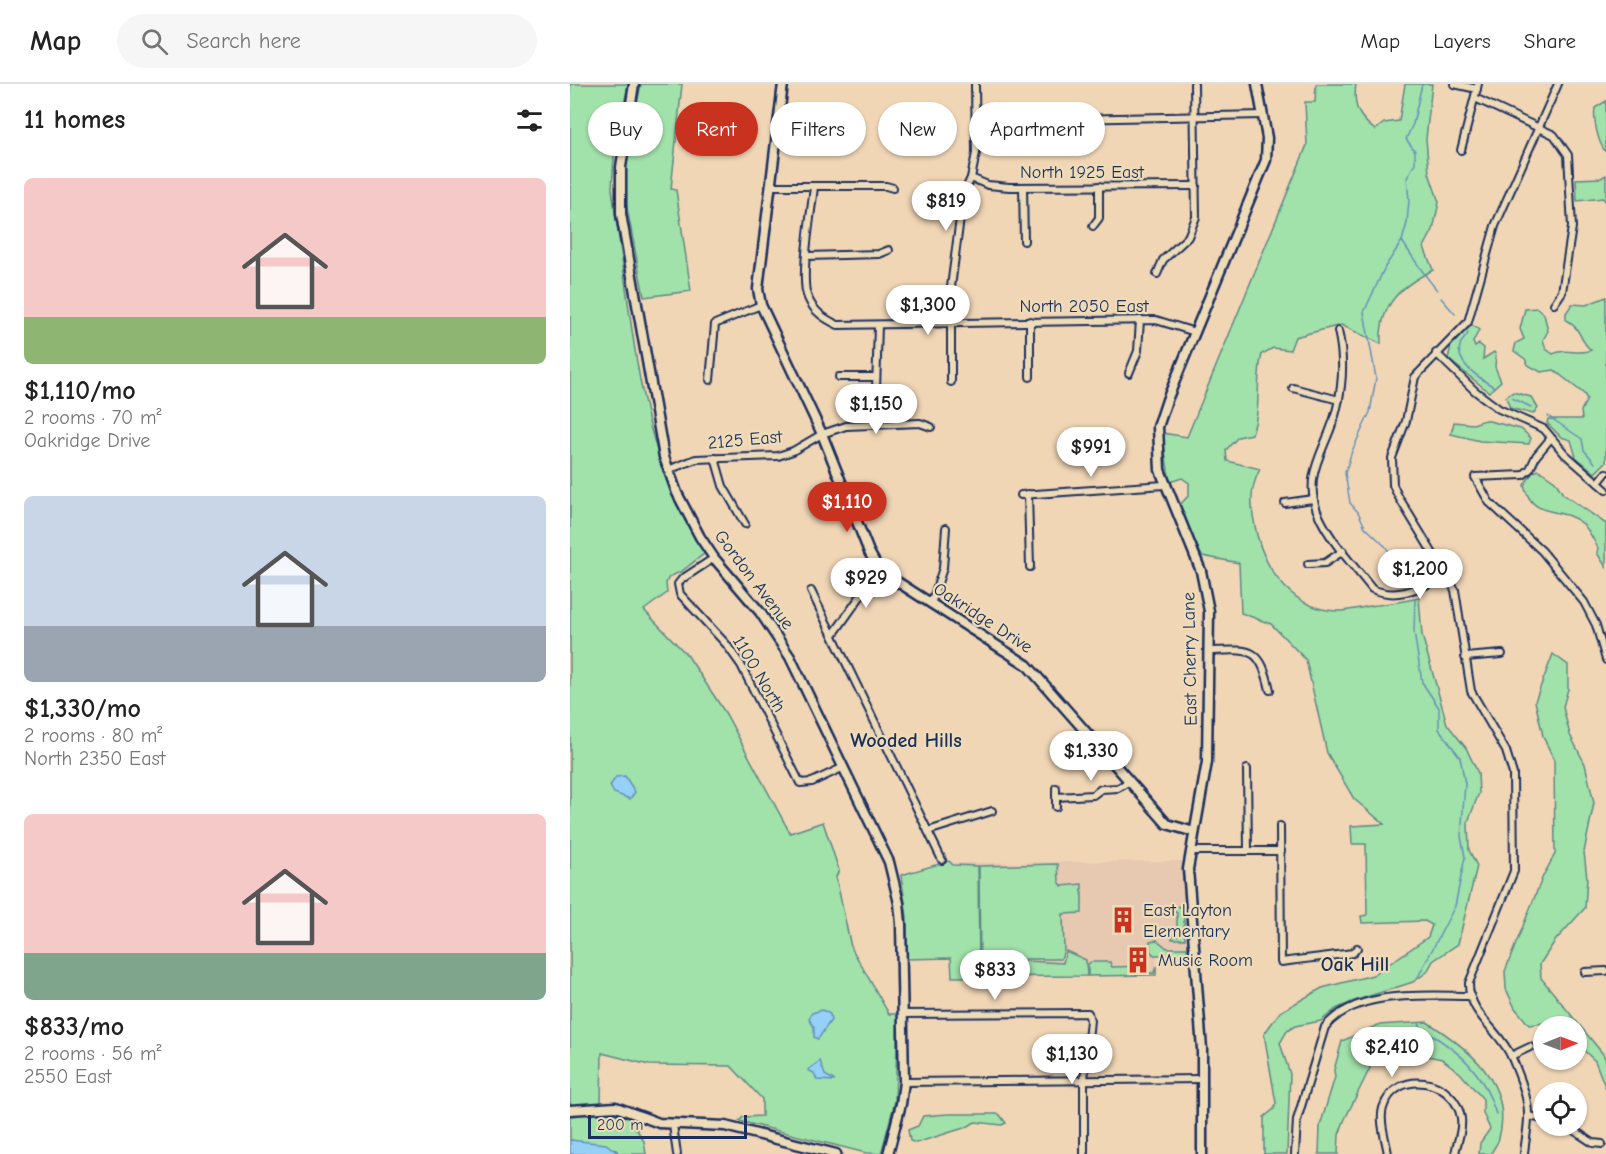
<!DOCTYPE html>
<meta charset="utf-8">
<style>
:root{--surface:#fff;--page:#f6f6f6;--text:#222;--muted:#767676;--line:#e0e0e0;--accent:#c8321e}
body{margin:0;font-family:"Comic Neue",sans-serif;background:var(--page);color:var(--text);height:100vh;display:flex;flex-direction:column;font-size:22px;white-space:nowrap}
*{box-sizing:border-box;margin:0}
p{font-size:20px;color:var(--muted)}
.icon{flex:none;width:33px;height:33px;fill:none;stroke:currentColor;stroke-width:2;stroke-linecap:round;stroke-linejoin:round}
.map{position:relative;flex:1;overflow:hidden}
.sheet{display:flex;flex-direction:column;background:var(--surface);width:570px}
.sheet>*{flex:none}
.hud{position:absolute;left:18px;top:18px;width:570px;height:54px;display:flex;gap:12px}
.needle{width:39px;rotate:89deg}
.controls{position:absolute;left:963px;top:932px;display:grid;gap:12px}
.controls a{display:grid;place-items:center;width:54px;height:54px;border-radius:50%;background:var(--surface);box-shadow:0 2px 4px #0004;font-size:30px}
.scale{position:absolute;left:18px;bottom:15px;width:159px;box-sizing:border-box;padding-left:6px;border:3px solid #1b2f5e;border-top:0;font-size:16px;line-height:21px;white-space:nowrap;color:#1b2f5e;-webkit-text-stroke:4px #eedbb8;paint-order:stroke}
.price{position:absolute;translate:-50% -51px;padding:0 14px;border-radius:21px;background:#fff;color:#222;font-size:20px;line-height:39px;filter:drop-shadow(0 2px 3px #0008)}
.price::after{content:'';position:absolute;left:50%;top:36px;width:18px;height:14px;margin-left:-9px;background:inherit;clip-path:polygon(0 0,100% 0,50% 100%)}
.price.active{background:var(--accent);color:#fff}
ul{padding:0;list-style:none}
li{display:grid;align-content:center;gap:12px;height:318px;padding:0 24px}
li span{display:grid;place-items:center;height:186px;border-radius:9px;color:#555}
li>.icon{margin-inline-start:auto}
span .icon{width:108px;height:108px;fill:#fffc;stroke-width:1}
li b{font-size:26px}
h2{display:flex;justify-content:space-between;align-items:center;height:72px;padding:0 24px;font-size:26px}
.chip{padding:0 21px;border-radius:27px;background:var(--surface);box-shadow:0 2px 4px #0004;font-size:21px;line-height:54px}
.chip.active{background:var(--accent);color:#fff}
header{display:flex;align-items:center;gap:36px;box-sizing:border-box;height:84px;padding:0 30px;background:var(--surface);border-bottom:2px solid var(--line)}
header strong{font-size:28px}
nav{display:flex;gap:33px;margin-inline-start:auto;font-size:21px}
.search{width:420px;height:54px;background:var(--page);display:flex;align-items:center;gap:15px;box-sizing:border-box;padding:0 21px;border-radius:33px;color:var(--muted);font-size:22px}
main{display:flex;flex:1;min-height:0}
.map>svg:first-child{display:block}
.built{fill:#e7c8b0}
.green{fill:#a1e1aa;stroke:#5e8884;stroke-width:1.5}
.water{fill:#97d0f7;stroke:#6590ba;stroke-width:1.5}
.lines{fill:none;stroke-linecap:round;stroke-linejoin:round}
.stream{stroke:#6590ba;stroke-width:1.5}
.street-casing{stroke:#1b2f5e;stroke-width:10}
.secondary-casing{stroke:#1b2f5e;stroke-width:13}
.street{stroke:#eedbb8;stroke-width:6}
.secondary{stroke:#eedbb8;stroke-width:8}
.labels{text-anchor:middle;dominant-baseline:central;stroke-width:4.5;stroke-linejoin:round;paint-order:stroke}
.street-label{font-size:18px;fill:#1b2f5e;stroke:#eedbb8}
.poi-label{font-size:18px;fill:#1b2f5e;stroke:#eedbb8;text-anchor:start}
.neighbourhood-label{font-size:20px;font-weight:bold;fill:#1b2f5e;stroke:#eedbb8}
</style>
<header>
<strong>Map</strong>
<div class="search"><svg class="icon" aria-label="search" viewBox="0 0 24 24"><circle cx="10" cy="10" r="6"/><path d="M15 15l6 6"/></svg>Search here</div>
<nav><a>Map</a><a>Layers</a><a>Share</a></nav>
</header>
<main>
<section class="sheet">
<h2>11 homes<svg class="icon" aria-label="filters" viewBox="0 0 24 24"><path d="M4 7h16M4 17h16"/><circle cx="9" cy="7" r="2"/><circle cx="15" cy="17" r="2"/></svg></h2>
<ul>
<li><span style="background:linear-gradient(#f6c9c9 75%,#8fb573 0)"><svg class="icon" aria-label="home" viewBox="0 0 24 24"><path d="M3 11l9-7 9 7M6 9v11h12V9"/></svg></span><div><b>$1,110/mo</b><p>2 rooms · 70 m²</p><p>Oakridge Drive</p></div></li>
<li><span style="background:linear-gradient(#c9d6e8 70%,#9aa5b1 0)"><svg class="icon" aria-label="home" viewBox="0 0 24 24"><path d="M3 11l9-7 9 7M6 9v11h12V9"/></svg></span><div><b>$1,330/mo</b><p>2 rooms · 80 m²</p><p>North 2350 East</p></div></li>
<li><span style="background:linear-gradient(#f6c9c9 75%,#7fa58c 0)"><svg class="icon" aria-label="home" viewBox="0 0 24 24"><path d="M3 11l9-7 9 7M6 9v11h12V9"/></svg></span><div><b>$833/mo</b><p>2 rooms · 56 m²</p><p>2550 East</p></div></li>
</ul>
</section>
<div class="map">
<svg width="1036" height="1070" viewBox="0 0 1036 1070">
<rect width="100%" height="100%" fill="#f1d6b6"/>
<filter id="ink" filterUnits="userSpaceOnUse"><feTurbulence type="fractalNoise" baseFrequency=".0167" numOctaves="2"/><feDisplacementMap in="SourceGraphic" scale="12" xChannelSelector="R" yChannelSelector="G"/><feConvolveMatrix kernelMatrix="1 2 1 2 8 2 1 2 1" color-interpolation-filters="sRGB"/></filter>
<g filter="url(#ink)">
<path class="built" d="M 379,777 L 383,779 L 614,777 L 619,871 L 587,871 L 586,891 L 382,893 L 381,874 L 337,875 L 337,833 L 331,791 Z"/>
<g class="green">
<path d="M 0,0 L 58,0 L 44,73 L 42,104 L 46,136 C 65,248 68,373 135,469 L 112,487 L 99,493 L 96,499 L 97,509 L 74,526 L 118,572 L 156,630 L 220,749 L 253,738 L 269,786 L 266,793 L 281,863 L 319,930 L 328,930 L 325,1017 L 311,1070 L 296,1069 L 169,1037 L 173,1033 L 192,1032 L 192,1015 L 161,982 L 79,981 L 32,969 L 31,1019 L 0,1022 Z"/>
<path d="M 71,0 L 112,0 L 101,105 L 106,106 L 121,207 L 74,213 L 56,119 L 55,99 L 56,76 Z"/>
<path d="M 746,0 L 786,0 C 783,22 788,33 805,46 L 814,39 L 829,37 L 835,0 L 862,0 L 856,55 L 859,89 L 869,118 L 863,146 L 854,163 L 863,186 C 831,202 809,220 811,260 L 771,241 L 725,253 L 720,266 L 703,264 L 692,270 C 685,297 692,323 682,350 L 668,353 L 656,366 L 657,377 L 690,385 C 678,408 681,426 687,451 C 697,490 725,526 768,527 C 781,527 795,522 808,521 C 822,519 836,517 849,514 L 852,551 L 877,640 L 896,664 L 908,689 L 909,709 L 898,738 L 899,766 L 907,782 L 888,860 L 863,877 L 857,888 L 843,898 L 784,917 L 766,925 L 751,937 L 725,942 L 717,947 L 710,959 L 720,990 L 717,1070 L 694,1070 L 694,1033 L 704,1025 L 706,1019 L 694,950 L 710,928 L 752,904 L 803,891 L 858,853 L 862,841 L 855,837 L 792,839 L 791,832 L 797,831 L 796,760 L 782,760 L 781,742 L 814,740 L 784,715 L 757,669 L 736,576 L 701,540 L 671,529 L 669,479 L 632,472 L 608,423 L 619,411 L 619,399 L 612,394 L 600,398 L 592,349 L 617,353 L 737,61 L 735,18 L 745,18 Z"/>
<path d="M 1036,17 L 1036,68 C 1028,60 1023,35 1025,24 Z"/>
<path d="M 1036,91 L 1036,118 L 1033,114 L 1007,117 L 1006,95 L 1031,94 Z"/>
<path d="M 1036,213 L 1036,378 L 1025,389 L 1006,373 L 1001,356 L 991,353 L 977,339 L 978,335 L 1012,335 L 1011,327 L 1017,315 L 1014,310 L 984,286 L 971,288 L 958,281 L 955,275 L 944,267 L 946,259 L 954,255 L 950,245 L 955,225 L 967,224 L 974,230 L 978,247 L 973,256 L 976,265 L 983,270 C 997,263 1008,272 1021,266 C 1008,255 1013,246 996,236 L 996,229 L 1002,220 L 1016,221 Z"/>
<path d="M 902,241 L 909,246 L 903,258 L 905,263 L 909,260 L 914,264 L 913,275 L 924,268 L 926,271 L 925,283 L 931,297 L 919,308 L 878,275 L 881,261 Z"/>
<path d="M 943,308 L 961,313 L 968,324 L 963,330 L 940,324 L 936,313 Z"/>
<path d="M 915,336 L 951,345 L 961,354 L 959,360 L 910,357 L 881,350 L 884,338 L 903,340 Z"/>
<path d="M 969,386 L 985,397 L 993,410 L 1036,440 L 1036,483 L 1027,469 L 1028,464 C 1024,457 1019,446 1013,440 C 992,421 962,437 954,401 L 963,388 Z"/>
<path d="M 983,570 L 998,581 L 998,605 L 993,623 L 1000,651 L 1015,680 L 1024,719 L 1014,768 L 1017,794 L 1015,824 L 985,857 L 970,880 L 971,894 L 1033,970 L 1036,976 L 1036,1005 L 1025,977 L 1007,960 L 1006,942 L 974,939 L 959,941 L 945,924 L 936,905 L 935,887 L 973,792 L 985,770 L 984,676 L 973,652 L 965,617 Z"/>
<path d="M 379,777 L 383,781 L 408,782 L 409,890 L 433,890 L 455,877 L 493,879 L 496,867 L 516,876 L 517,892 L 382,893 L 381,874 L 337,875 L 337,833 L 331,791 Z"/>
<path d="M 488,780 L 489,797 L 492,802 L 512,800 L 512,829 L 493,830 L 494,866 L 491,875 L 456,875 L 433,889 L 410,889 L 409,782 Z"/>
<path d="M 602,822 L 613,823 L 615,855 L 602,855 L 603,850 L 607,852 L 607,829 L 602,826 Z"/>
<path d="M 587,856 L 597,864 L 617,864 L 618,871 L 584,871 L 580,867 L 580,857 Z"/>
<path d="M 521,878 L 540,878 L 542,883 L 575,882 L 575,889 L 584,889 L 586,882 L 586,891 L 518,892 L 518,880 Z"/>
<path d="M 857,938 C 897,963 944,999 929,1054 C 928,1060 923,1064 921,1070 L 909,1070 L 910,1059 L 920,1045 L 913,1029 L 913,1015 L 890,989 L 872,975 L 833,967 L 798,974 L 800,984 L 774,1037 L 769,1051 L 768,1070 L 749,1070 L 750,1042 L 765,993 L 764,986 L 772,957 L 808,941 Z"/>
<path d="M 27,1027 L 59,1033 L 74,1057 L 76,1070 L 49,1070 L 46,1066 L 0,1056 L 0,1031 Z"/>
<path d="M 378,1030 L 429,1030 L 436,1039 L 432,1041 L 405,1038 L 397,1043 L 346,1059 L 340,1057 L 338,1046 L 348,1042 L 353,1032 Z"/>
</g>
<g class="water">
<path d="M 55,692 L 65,708 L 60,715 L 44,709 L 40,702 L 46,693 Z"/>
<path d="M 252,926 L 260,930 L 261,936 L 248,955 L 244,953 L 244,943 L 239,935 L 242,929 Z"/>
<path d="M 250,977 L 255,991 L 265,997 L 247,996 L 244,989 L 238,986 Z"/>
<path d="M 0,1056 L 36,1060 L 49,1070 L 0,1070 Z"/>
</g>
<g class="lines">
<g class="stream">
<path d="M 832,157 C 843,174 854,191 867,206"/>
<path d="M 871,214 L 885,230"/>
<path d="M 898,249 C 896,254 891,257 890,261 C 885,280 910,294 924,303"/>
<path d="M 942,314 L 961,323"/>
<path d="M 978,332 L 1012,355 L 1014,366 L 1025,379"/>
<path d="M 842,496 L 825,479 L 816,463 L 795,443 L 788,428 L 780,419 L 775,389 L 782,367 L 800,328 L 806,294 L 794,228 L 815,183 L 832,157 L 837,139 L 839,116 L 837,94 L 845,79 L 845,67 L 836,55 L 843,40 L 852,0"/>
<path d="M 845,515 L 844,548 L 852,598 L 869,624 L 869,645 L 890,673 L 895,700 L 891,752 L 895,773 L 885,822 L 848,893"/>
<path d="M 849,939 L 851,944 C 889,967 913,986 926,1030"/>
</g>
<g class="street-casing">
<g id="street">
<path d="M 884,0 L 907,5"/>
<path d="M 905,14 L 984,51 L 998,71 L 1002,143 L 992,208 L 984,220"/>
<path d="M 406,37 L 693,31"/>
<path d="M 891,66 L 908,0"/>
<path d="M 401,94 L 418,101 L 439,103 L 626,102"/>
<path d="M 201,102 L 316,102 L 323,104"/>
<path d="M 244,102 C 242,125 229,196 238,214 C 244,228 255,235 268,241 L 586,236 L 625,248"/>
<path d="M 453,103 L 454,157"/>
<path d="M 523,142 L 529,134 L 529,102"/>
<path d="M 237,172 L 309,170 L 319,166"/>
<path d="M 587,190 L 593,176 L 618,153 L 626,133 L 624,0"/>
<path d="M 460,237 L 460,293"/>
<path d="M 768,247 C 774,272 773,299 767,324 C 758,365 729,390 750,434 C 762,459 785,483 802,505 C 830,517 852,502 878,491"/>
<path d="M 866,269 L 905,307 L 929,325 L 974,345 L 995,370 L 1036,406"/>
<path d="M 559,289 L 568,267 L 570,236"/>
<path d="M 269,293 L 306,293"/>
<path d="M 140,296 L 145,240 L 191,221"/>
<path d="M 381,298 L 381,203 L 393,111 L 401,94 L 406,69 L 405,0"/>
<path d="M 723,304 L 769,316"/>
<path d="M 305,339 L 308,241"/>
<path d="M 981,354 L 966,372 L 960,385 L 953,391 L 905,393 L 919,418 L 972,467 L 1014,518 L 1026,541 L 1036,576"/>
<path d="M 145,374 L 153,402 L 175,440"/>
<path d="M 98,386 L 126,375 L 208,372 L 223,367 L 252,350 L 276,342 L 350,339 L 361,343"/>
<path d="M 1028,399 L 1036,389"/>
<path d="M 458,410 L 460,483"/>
<path d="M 451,411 L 594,401"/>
<path d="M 715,419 L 743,415"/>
<path d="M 144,474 L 112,495 L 108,500 L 110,510 L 156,560 L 171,581 L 230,699 L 242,698 L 274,683"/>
<path d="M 738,480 L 755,479 L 773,467"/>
<path d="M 241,507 L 372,776"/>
<path d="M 361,520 L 373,484 L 376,444"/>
<path d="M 263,551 L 309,486"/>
<path d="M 639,567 C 680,566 690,561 700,606"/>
<path d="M 895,573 L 932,570"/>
<path d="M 677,685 L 678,767"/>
<path d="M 486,704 L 486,723"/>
<path d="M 486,713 L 523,711 L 531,705 L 548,704 L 560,697"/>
<path d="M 710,742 L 711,878 L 783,869 L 787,864"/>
<path d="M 358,747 L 422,727"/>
<path d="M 621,767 L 711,767"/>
<path d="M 1015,888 L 1036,887"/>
<path d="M 332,930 L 518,929 L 520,936 L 514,996 L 514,1070"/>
<path d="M 941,972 L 960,963"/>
<path d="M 334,998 L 632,995"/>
<path d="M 958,1032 L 974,1035"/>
<path d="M 103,1041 L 107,1070"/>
<path d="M 996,1041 L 1023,1059 L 1032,1060"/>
<path d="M 725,1070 L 727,1036 L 755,943 C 786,905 855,912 899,912"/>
<path d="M 818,1070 C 816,1056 809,1038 813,1024 C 826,983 885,995 891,1034 C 893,1047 887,1057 885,1070"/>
<path d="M 954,1070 C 955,1057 958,1045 958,1033 C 959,1014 949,991 942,974 C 930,946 898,930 899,899 L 944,787 L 943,690 L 936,667 L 901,607 L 885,506 L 828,412 L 823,401 L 822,374 L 836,337 L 845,293 L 898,238 L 925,142 L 988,0"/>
</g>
</g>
<g class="secondary-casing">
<g id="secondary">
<path d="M 64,0 L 51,83 L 51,130 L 94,373 L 107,409 L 130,453 L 144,474 L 190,528 L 220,573 L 319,778 L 329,819 L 331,840 L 334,998 L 331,1020 L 318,1070"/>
<path d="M 213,0 L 188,205 L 191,221 L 252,350 L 299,468 L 309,486 L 457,581 L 597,740 L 624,748"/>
<path d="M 0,1026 L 46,1023 L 89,1039 L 155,1042 L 266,1070"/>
<path d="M 632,1070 L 632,965 L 618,785 L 637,678 L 639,527 L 631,487 L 590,386 L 588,343 L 597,316 L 696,76 L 697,54 L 687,0"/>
</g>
</g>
<use href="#street" class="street"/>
<use href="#secondary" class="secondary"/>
</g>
</g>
<defs>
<g id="building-bare" transform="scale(2.07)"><path d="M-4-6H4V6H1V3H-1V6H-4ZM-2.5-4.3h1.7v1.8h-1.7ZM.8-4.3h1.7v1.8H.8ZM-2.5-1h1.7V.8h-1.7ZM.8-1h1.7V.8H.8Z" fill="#c8321e" stroke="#eedbb8" stroke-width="2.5" paint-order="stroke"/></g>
</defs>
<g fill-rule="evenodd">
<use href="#building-bare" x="553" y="836"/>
<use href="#building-bare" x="568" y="876"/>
</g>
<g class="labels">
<g class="street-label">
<text x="512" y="88">North 1925 East</text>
<text x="514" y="222">North 2050 East</text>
<text transform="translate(175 356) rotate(-5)">2125 East</text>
<text transform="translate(184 496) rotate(53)">Gordon Avenue</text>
<text transform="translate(413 534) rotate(33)">Oakridge Drive</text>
<text transform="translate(620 575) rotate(-91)">East Cherry Lane</text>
<text transform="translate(189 590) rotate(59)">1100 North</text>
</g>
<g class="poi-label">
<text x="573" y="826">East Layton<tspan x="573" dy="21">Elementary</tspan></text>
<text x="588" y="876">Music Room</text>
</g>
<g class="neighbourhood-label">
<text x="336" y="656">Wooded Hills</text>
<text x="785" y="880">Oak Hill</text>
</g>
</g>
</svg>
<div class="controls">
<a><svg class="needle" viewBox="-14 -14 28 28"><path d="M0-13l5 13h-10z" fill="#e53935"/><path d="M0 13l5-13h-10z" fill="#767676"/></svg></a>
<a><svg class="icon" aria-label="locate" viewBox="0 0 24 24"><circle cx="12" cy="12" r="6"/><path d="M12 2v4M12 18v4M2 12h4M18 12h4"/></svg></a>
</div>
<div class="scale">200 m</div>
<b class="price" style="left:376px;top:148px">$819</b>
<b class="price" style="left:358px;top:252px">$1,300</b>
<b class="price" style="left:306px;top:351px">$1,150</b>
<b class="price" style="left:521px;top:394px">$991</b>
<b class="price active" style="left:277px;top:449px">$1,110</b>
<b class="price" style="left:850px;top:516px">$1,200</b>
<b class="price" style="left:296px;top:525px">$929</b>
<b class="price" style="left:521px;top:698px">$1,330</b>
<b class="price" style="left:425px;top:917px">$833</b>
<b class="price" style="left:822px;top:994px">$2,410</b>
<b class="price" style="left:502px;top:1001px">$1,130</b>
<div class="hud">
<a class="chip">Buy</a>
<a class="chip active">Rent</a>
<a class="chip">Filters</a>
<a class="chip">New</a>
<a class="chip">Apartment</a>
</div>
</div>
</main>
